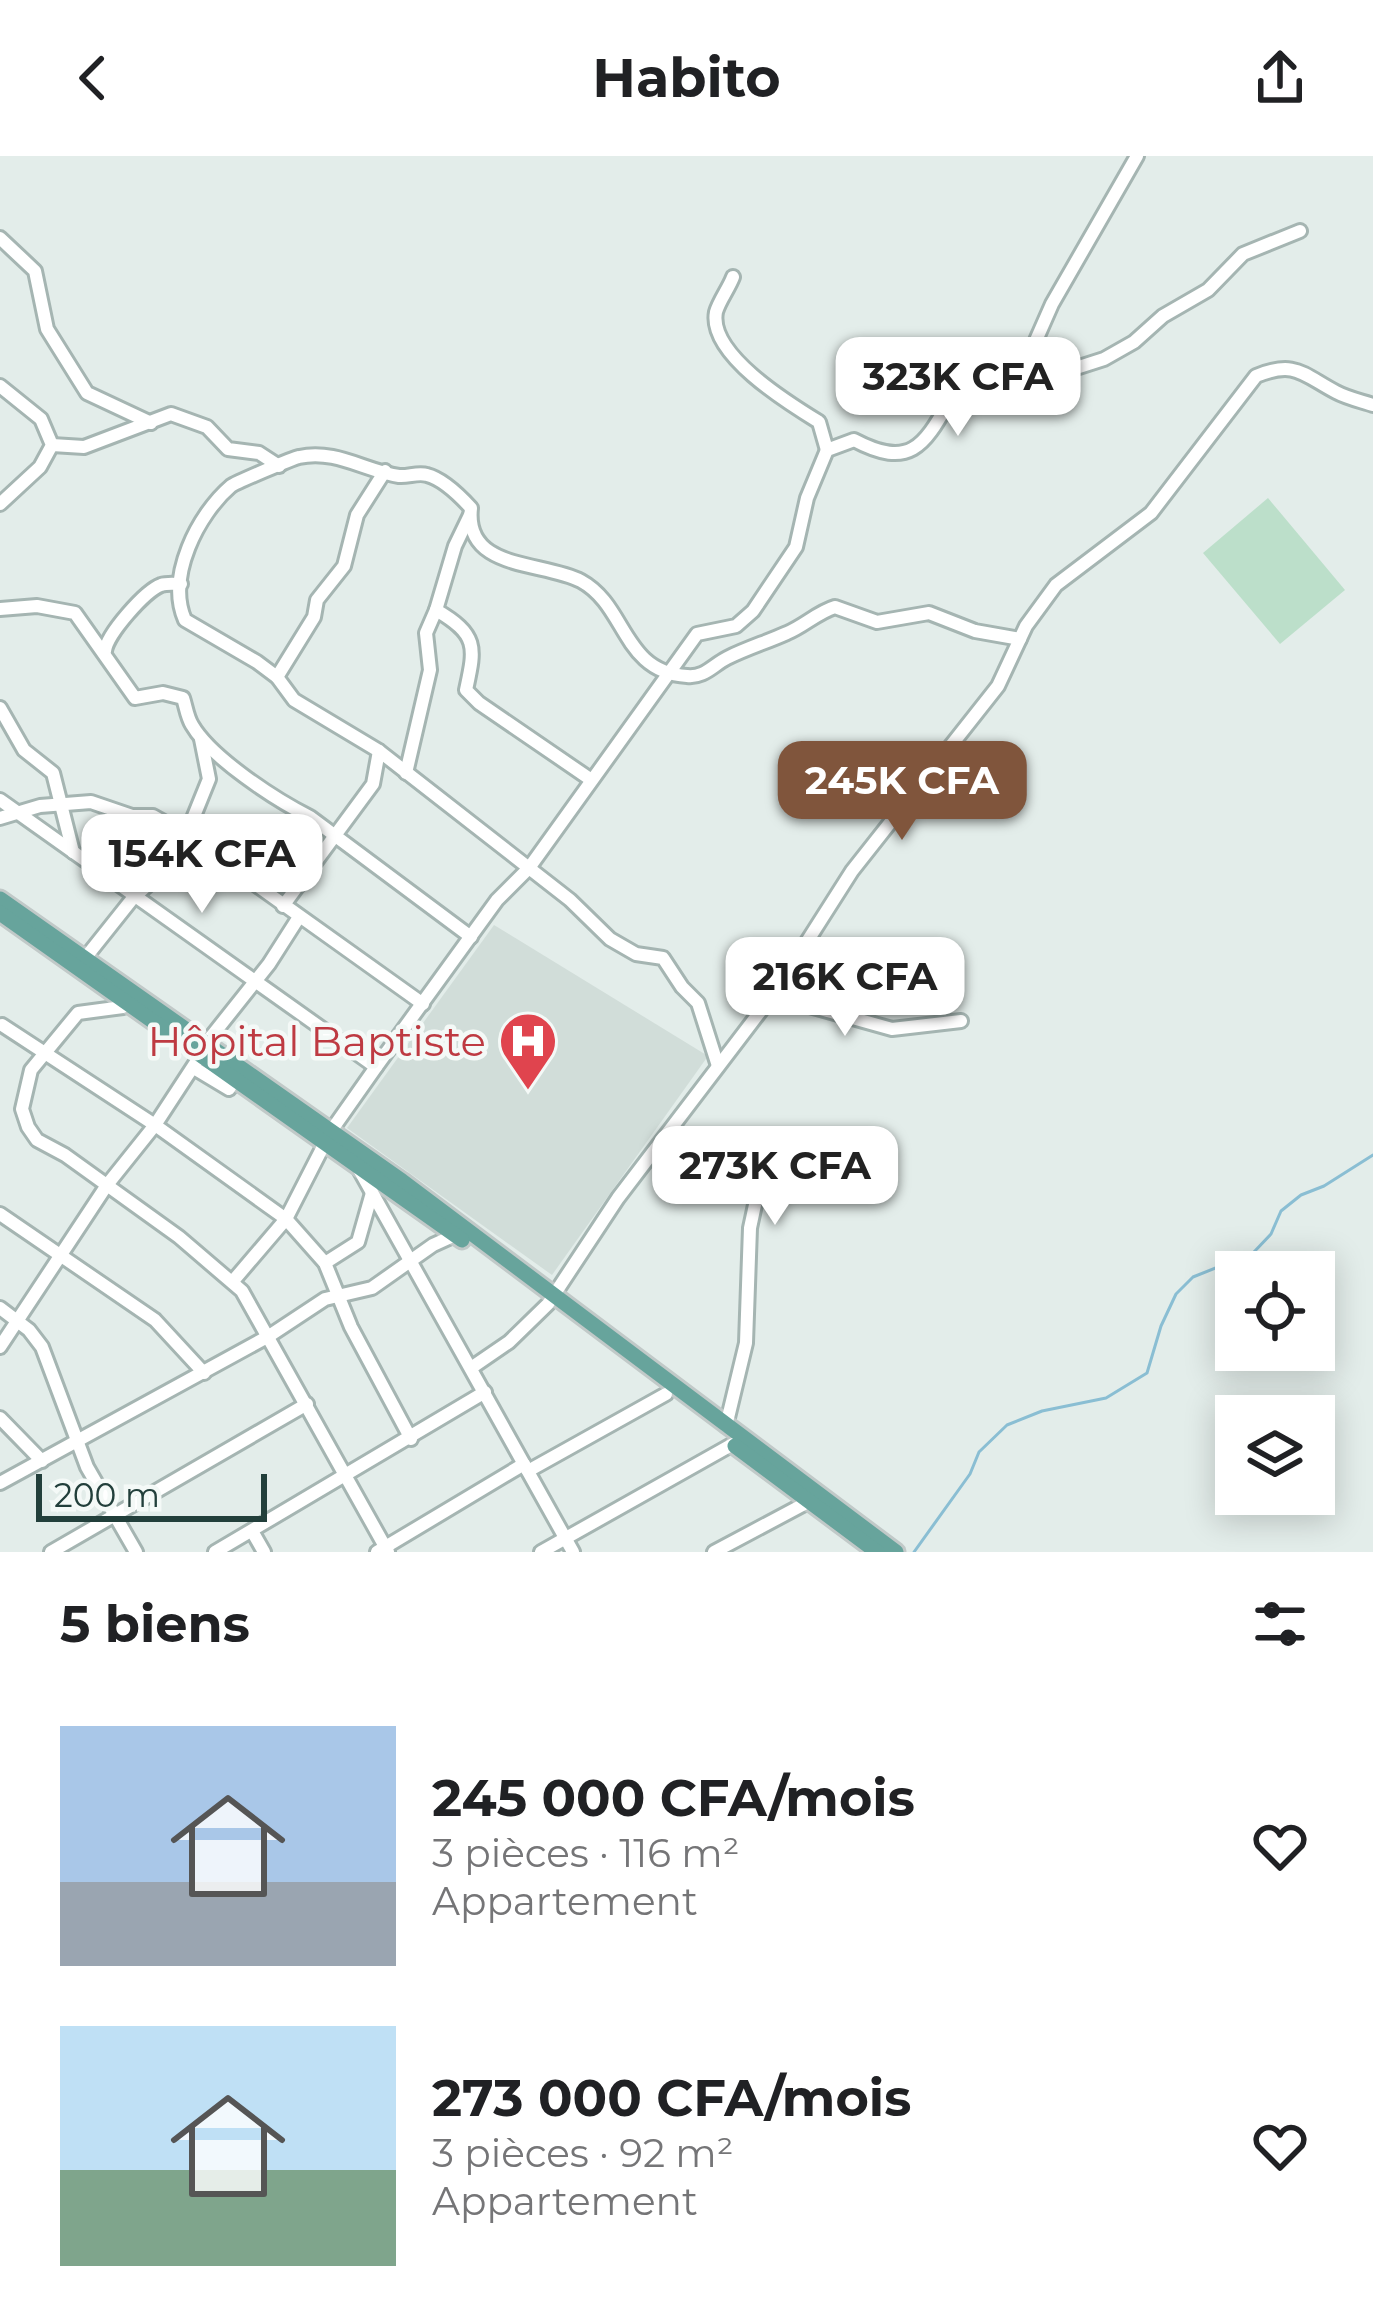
<!DOCTYPE html>
<html lang="fr">
<meta charset="utf-8">
<style>
:root{--surface:#fff;--page:#f6f6f6;--text:#202124;--muted:#757577;--accent:#80553c}
body{margin:0;font-family:Montserrat,sans-serif;background:var(--page);color:var(--text);height:100vh;display:flex;flex-direction:column;font-size:45px;white-space:nowrap}
*{box-sizing:border-box;margin:0}
p{font-size:39px;color:var(--muted)}
.icon{flex:none;width:66px;height:66px;fill:none;stroke:currentColor;stroke-width:2;stroke-linecap:round;stroke-linejoin:round}
.map{position:relative;height:1396px;overflow:hidden}
.side{display:flex;flex-direction:column;background:var(--surface);flex:1}
.side>*{flex:none}
.buttons{position:absolute;left:1215px;top:1095px;display:grid;gap:24px}
.buttons a{display:grid;place-items:center;width:120px;height:120px;border-radius:0px;background:var(--surface);box-shadow:0 6px 30px #0003;font-size:60px}
.scale{position:absolute;left:36px;bottom:30px;width:231px;box-sizing:border-box;padding-left:12px;border:6px solid #223f3b;border-top:0;font-size:33px;line-height:42px;white-space:nowrap;color:#223f3b;-webkit-text-stroke:9px #f4f9f7;paint-order:stroke}
.price{position:absolute;translate:-50% -102px;padding:0 27px;border-radius:24px;background:#fff;color:#222;font-size:39px;line-height:78px;filter:drop-shadow(0 3px 6px #0008)}
.price::after{content:'';position:absolute;left:50%;top:72px;width:36px;height:27px;margin-left:-18px;background:inherit;clip-path:polygon(0 0,100% 0,50% 100%)}
.price.selected{background:var(--accent);color:#fff}
ul{padding:0;list-style:none}
li{display:flex;align-items:center;gap:36px;height:300px;padding:0 60px}
li span{display:grid;place-items:center;flex:none;width:336px;height:240px;border-radius:0px;color:#555}
li>.icon{margin-inline-start:auto}
span .icon{width:144px;height:144px;fill:#fffc;stroke-width:1}
li b{font-size:51px}
h2{display:flex;justify-content:space-between;align-items:center;height:144px;padding:0 60px;font-size:51px}
header{display:flex;justify-content:space-between;align-items:center;height:156px;padding:0 60px;background:var(--surface);font-size:54px;font-weight:700}
.map>svg:first-child{display:block}
.built{fill:#d1ddd9}
.green{fill:#bcdfca}
.lines{fill:none;stroke-linecap:round;stroke-linejoin:round}
.stream{stroke:#8abed3;stroke-width:3}
.minor-casing{stroke:#a5b5b2;stroke-width:18}
.major-casing{stroke:#c1c9c8;stroke-width:21}
.minor{stroke:#fff;stroke-width:12}
.major{stroke:#67a49c;stroke-width:15}
.labels{text-anchor:middle;dominant-baseline:central;stroke-width:9;stroke-linejoin:round;paint-order:stroke}
.health-label{font-size:42px;fill:#be3a42;stroke:#f4f9f7;text-anchor:end}
</style>
<header><svg class="icon" aria-label="back" viewBox="0 0 24 24"><path d="M15 5l-7 7 7 7"/></svg>Habito<svg class="icon" aria-label="share" viewBox="0 0 24 24"><path d="M12 15V3M7 8l5-5 5 5M5 13v7h14v-7"/></svg></header>
<div class="map">
<svg width="1373" height="1396" viewBox="0 0 1373 1396">
<rect width="100%" height="100%" fill="#e3edea"/>
<path class="built" d="M 494,769 L 708,900 L 552,1119 L 347,972 Z"/>
<path class="green" d="M 1268,342 L 1345,434 L 1280,488 L 1203,397 Z"/>
<g class="lines">
<path class="stream" d="M 914,1396 L 970,1318 L 979,1296 L 1007,1269 L 1042,1255 L 1106,1242 L 1147,1217 L 1161,1170 L 1176,1138 L 1193,1121 L 1253,1097 L 1271,1078 L 1281,1055 L 1301,1039 L 1324,1030 L 1373,999"/>
<g class="minor-casing">
<g id="minor">
<path d="M 0,82 L 35,115 L 47,173 L 87,237 L 151,267"/>
<path d="M 733,121 C 729,132 719,145 716,156 C 708,198 788,247 819,266 L 827,294"/>
<path d="M 1031,227 L 1030,198 L 1052,148 L 1137,0"/>
<path d="M 0,230 L 41,263 L 52,289 L 40,311 L 0,348"/>
<path d="M 52,289 L 84,291 L 171,258 L 207,271 L 228,293 L 259,297 L 279,310"/>
<path d="M 470,359 L 455,390 L 436,454 C 479,479 475,492 466,534 L 479,547 L 590,623"/>
<path d="M 0,453 L 37,450 L 75,457 L 135,542 L 163,537 L 183,542 C 186,551 187,561 192,569 C 211,602 276,644 310,661 L 471,781"/>
<path d="M 105,495 C 107,478 145,435 161,429 C 167,427 174,428 181,428"/>
<path d="M 277,521 L 314,461 L 317,444 L 344,410 L 357,359 L 385,315"/>
<path d="M 0,552 L 24,594 L 53,617 L 73,696"/>
<path d="M 406,617 L 430,514 L 426,477 L 436,454"/>
<path d="M 0,644 L 376,911"/>
<path d="M 0,662 L 40,650 L 91,646 L 132,660 L 153,660 L 185,678 L 423,848"/>
<path d="M 283,750 L 373,628 L 379,595"/>
<path d="M 86,801 L 133,742 L 159,719 L 192,665 L 209,623 L 201,583"/>
<path d="M 794,810 L 795,840 L 806,849 L 892,873 L 961,865"/>
<path d="M 127,845 L 123,851 L 78,857 L 31,914 L 22,953 L 28,971 L 37,984 L 65,999 L 179,1081 L 242,1135 L 388,1396"/>
<path d="M 2,869 L 155,969 L 286,1063 L 325,1107 L 351,1171 L 411,1283"/>
<path d="M 207,886 L 269,808 L 299,761"/>
<path d="M 718,910 L 698,847 L 682,831 L 663,802 L 636,798 L 610,783 L 570,744 L 379,595 L 294,544 L 277,521 L 257,506 L 185,464 C 166,421 198,358 231,330 C 235,327 293,302 299,301 C 336,293 365,315 399,320 C 408,321 418,316 427,319 C 443,323 460,340 471,352 C 464,415 543,405 581,425 C 627,450 622,516 687,520 C 704,522 713,509 727,502 C 747,492 767,486 787,477 C 804,470 818,456 835,451 L 877,466 L 929,457 L 975,475 L 1020,483"/>
<path d="M 194,912 L 229,933 L 238,918"/>
<path d="M 666,980 L 736,982 L 739,1004 L 758,1035 L 750,1072 L 746,1187 L 726,1270"/>
<path d="M 360,1015 L 573,1396"/>
<path d="M 0,1058 L 155,1164 L 204,1217"/>
<path d="M 325,1107 L 358,1086 L 372,1037"/>
<path d="M 233,1125 L 286,1063 L 331,975 L 376,911 L 497,744 L 529,712 L 697,478 L 736,470 L 753,455 L 796,391 L 807,342 L 827,294 L 854,284 C 914,316 926,285 953,239 L 969,236 L 997,244 L 1023,229 L 1104,203 L 1134,186 L 1163,160 L 1208,134 L 1243,98 L 1300,75"/>
<path d="M 0,1152 L 29,1174 L 42,1191 L 87,1311 L 136,1396"/>
<path d="M 0,1191 L 107,1029 L 155,969 L 202,897"/>
<path d="M 471,1212 L 509,1186 L 548,1148 L 618,1042 L 775,836 L 852,715 L 998,530 L 1026,470 L 1056,429 L 1151,357 L 1256,220 C 1295,204 1302,218 1336,236 C 1347,242 1361,245 1373,249"/>
<path d="M 0,1262 L 42,1305"/>
<path d="M 528,1315 L 666,1238"/>
<path d="M 0,1327 L 269,1180 L 325,1143 L 372,1132 L 433,1089 L 455,1079"/>
<path d="M 252,1375 L 264,1396"/>
<path d="M 51,1396 L 307,1248"/>
<path d="M 215,1396 L 485,1236"/>
<path d="M 377,1396 L 524,1308"/>
<path d="M 541,1396 L 733,1288"/>
<path d="M 714,1396 L 808,1346"/>
</g>
</g>
<g class="major-casing">
<g id="major">
<path d="M 0,743 L 402,1025 L 896,1396"/>
<path d="M 0,757 L 462,1084"/>
<path d="M 735,1290 L 877,1396"/>
</g>
</g>
<use href="#minor" class="minor"/>
<use href="#major" class="major"/>
</g>
<defs>
<g id="hospital-pin" transform="scale(3)"><path d="M0 17L-7.5 6A9.5 9.5 0 1 1 7.5 6Z" fill="#e0444e" stroke="#f4f9f7"/><path d="M-5-5h3v3.5h4V-5h3V5h-3V1.5h-4V5h-3Z" fill="#fff"/></g>
</defs>
<g fill-rule="evenodd">
<use href="#hospital-pin" x="528" y="885"/>
</g>
<g class="labels">
<g class="health-label">
<text x="486" y="885">Hôpital Baptiste</text>
</g>
</g>
</svg>
<div class="buttons">
<a><svg class="icon" aria-label="locate" viewBox="0 0 24 24"><circle cx="12" cy="12" r="6"/><path d="M12 2v4M12 18v4M2 12h4M18 12h4"/></svg></a>
<a><svg class="icon" aria-label="layers" viewBox="0 0 24 24"><path d="M12 4l9 5-9 5-9-5zM3 14l9 5 9-5"/></svg></a>
</div>
<div class="scale">200 m</div>
<b class="price" style="left:958px;top:283px">323K CFA</b>
<b class="price selected" style="left:902px;top:687px">245K CFA</b>
<b class="price" style="left:202px;top:760px">154K CFA</b>
<b class="price" style="left:845px;top:883px">216K CFA</b>
<b class="price" style="left:775px;top:1072px">273K CFA</b>
</div>
<section class="side">
<h2>5 biens<svg class="icon" aria-label="filters" viewBox="0 0 24 24"><path d="M4 7h16M4 17h16"/><circle cx="9" cy="7" r="2"/><circle cx="15" cy="17" r="2"/></svg></h2>
<ul>
<li><span style="background:linear-gradient(#a9c7e8 65%,#9aa5b1 0)"><svg class="icon" aria-label="home" viewBox="0 0 24 24"><path d="M3 11l9-7 9 7M6 9v11h12V9"/></svg></span><div><b>245 000 CFA/mois</b><p>3 pièces · 116 m²</p><p>Appartement</p></div><svg class="icon" aria-label="heart" viewBox="0 0 24 24"><path d="M12 20l-8-8c-3-5 5-10 8-4 3-6 11-1 8 4z"/></svg></li>
<li><span style="background:linear-gradient(#bfe0f5 60%,#7fa58c 0)"><svg class="icon" aria-label="home" viewBox="0 0 24 24"><path d="M3 11l9-7 9 7M6 9v11h12V9"/></svg></span><div><b>273 000 CFA/mois</b><p>3 pièces · 92 m²</p><p>Appartement</p></div><svg class="icon" aria-label="heart" viewBox="0 0 24 24"><path d="M12 20l-8-8c-3-5 5-10 8-4 3-6 11-1 8 4z"/></svg></li>
</ul>
</section>
